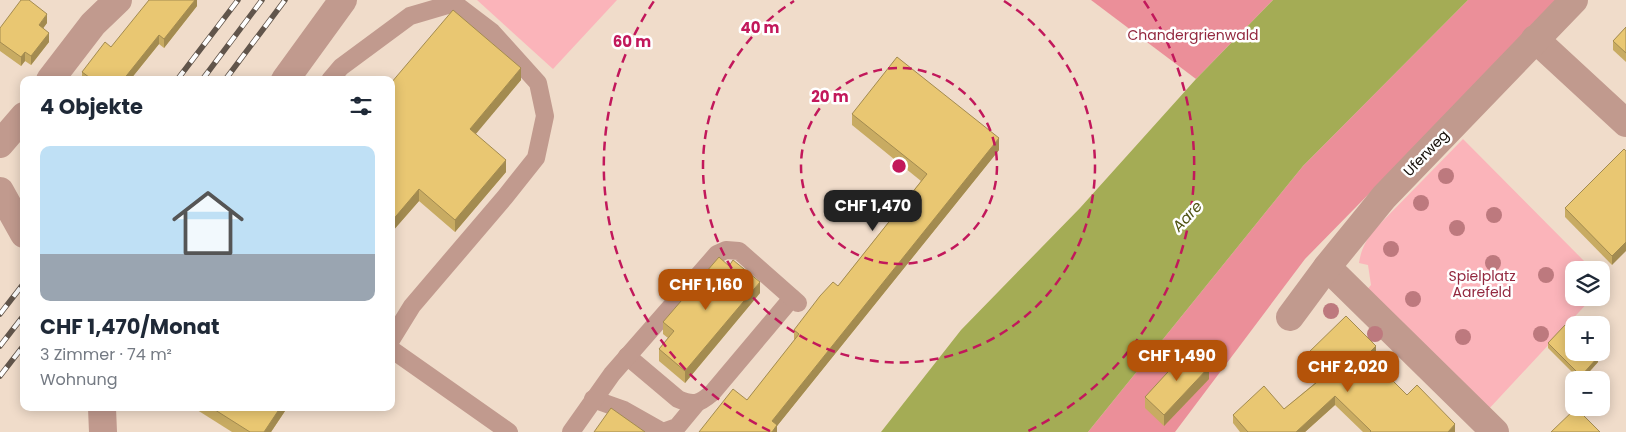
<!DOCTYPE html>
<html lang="de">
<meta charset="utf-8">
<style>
:root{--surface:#fff;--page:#f2f2f3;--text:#1f2937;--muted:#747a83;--line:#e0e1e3;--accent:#b45309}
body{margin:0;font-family:Poppins,sans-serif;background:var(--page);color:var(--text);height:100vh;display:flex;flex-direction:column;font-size:19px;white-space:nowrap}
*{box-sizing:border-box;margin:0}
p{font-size:16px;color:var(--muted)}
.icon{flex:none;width:28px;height:28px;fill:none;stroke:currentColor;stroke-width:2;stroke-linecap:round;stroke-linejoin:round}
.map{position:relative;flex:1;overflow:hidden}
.panel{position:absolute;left:20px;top:76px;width:375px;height:335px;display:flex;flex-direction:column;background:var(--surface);border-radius:10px;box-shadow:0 2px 12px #0003}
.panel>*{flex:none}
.buttons{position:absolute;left:1565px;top:261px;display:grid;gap:10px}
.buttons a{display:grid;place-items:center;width:45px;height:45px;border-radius:10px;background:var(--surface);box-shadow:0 2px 12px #0003;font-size:25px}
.price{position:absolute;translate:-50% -42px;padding:0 11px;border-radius:10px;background:var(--accent);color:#fff;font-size:16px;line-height:32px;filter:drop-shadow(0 1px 2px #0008)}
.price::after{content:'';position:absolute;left:50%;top:30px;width:15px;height:11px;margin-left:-8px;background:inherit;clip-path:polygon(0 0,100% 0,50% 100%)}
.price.active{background:#222;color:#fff}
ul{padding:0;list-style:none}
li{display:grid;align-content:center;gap:10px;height:265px;padding:0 20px}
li+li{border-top:1px solid var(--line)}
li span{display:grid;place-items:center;height:155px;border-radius:10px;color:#555}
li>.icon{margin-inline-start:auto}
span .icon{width:90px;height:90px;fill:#fffc;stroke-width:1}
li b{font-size:21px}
h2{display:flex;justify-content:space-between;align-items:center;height:60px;padding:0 20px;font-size:21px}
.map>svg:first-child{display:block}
.green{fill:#fbb4ba}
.forest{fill:#eb8f99}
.water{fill:#a4ac55}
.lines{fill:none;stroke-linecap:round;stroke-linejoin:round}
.service{stroke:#c19a8e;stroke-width:18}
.minor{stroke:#c19a8e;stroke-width:28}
.rail-casing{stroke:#61554b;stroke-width:5.5}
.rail{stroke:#fff;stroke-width:4;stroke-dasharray:11;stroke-linecap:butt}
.tree{fill:#bd797e}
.wall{fill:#c8ab62}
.shaded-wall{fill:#a38b50}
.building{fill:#e9c772;stroke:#a38b50}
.ring{fill:none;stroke:#c2185b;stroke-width:2.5;stroke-dasharray:9 6}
.labels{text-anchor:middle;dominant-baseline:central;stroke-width:5;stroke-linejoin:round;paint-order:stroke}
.park-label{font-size:14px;fill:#93283f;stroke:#fff}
.street-label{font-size:14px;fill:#150e08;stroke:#fff}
.water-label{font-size:15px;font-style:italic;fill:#4f5312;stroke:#fff}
.centre{fill:#c2185b;stroke:#fff;stroke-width:2.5}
.ring-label{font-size:15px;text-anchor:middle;font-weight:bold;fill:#c2185b;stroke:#fff;stroke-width:5;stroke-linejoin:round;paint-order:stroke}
</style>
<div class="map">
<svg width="1626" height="432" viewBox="0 0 1626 432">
<rect width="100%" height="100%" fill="#f0dcca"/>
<g class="green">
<path d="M 477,0 L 617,0 L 553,69 Z"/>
<path d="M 1463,139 L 1593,270 L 1574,270 L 1574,298 L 1592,298 L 1486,412 L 1365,292 L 1371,285 L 1368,265 L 1359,263 C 1361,250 1365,242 1373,231 Z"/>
</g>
<g class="forest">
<path d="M 1091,0 L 1273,0 L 1196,79 Z"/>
<path d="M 1468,0 L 1559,0 L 1305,259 L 1175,432 L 1088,432 L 1303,166 Z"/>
</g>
<path class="water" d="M 1273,0 L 1468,0 L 1303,166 L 1088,432 L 881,432 L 961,330 L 1080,208 L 1196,79 Z"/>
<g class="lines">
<g class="service">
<path d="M 330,80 L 341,67 L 410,16 L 454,3 L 492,32 L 538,83 L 545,116 L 536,158 L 505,197 L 412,306 L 391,340"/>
<path d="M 391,349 L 509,432"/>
<path d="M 627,356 L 678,399 C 694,406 699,404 712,393 L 792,298"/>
<path d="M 593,399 L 624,410 L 663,432 L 677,427 L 696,404"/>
<path d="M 571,432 L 612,374 L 717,254 L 726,250 L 739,251 L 798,303"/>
</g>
<g class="minor">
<path d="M 1535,39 L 1626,123"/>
<path d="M 50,80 L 93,24 L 118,0"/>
<path d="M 285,80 L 343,0"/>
<path d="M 0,144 L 24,116"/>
<path d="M 0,191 L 24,234"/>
<path d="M 1327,267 L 1495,432"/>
<path d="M 1290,317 L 1327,267 L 1384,197 L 1574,0"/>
<path d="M 102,408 L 103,432"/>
</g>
<g class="rail-casing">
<g id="rail">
<path d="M 177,80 L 238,0"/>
<path d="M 202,80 L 262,0"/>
<path d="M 225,80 L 285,0"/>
<path d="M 0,314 L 24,283"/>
<path d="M 0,346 L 24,315"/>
<path d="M 0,376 L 24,345"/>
</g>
</g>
<use href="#rail" class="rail"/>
</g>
<g class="tree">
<circle cx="1446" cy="176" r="8"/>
<circle cx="1421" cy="203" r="8"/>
<circle cx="1494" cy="215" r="8"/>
<circle cx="1457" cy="228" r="8"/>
<circle cx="1391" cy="249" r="8"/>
<circle cx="1493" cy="263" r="8"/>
<circle cx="1546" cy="275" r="8"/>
<circle cx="1413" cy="299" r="8"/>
<circle cx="1331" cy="311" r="8"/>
<circle cx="1375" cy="334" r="8"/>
<circle cx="1541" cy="334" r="8"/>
<circle cx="1463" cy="337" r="8"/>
</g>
<g class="wall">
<path d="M 197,0 L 197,6 L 164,48 L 159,44 L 130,80 L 82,80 L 82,72 Z"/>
<path d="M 47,23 L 43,28 L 49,42 L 31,65 L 25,61 L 21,66 L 0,51 L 0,28 Z"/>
<path d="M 1626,27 L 1626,62 L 1613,50 L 1613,41 Z"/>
<path d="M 521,80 L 475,134 L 506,172 L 455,232 L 419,201 L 391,233 L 391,83 Z"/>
<path d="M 852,114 L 999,150 L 777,426 L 777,432 L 747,400 L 794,341 L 794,330 L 838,286 L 921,181 L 852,125 Z"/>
<path d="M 1626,151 L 1612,265 L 1565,217 L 1565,208 Z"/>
<path d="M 760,293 L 685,383 L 659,361 L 659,349 L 668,338 L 663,334 L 663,322 Z"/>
<path d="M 1548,343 L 1598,362 L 1582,380 L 1580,380 L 1548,348 Z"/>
<path d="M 1307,354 L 1376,354 L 1371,359 L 1407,395 L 1455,432 L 1363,432 L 1335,405 L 1305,432 L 1240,432 L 1233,423 L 1233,415 L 1284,409 L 1322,377 L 1307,362 Z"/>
<path d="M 1209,379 L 1164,426 L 1145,408 L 1145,397 Z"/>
<path d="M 194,408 L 287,408 L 271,432 L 232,432 Z"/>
</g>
<g class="shaded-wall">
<path d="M 195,0 L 197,0 L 197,6 L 164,48 L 164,39 Z"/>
<path d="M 47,14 L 47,23 L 39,34 L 39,25 Z"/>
<path d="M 49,33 L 49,42 L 31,65 L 31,56 Z"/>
<path d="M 159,35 L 159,44 L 130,80 L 123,80 Z"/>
<path d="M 25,52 L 25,61 L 21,66 L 21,57 Z"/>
<path d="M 521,68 L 521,80 L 470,141 L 470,129 Z"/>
<path d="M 999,138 L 999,150 L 777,426 L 777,432 L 772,432 L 772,421 Z"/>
<path d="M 506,160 L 506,172 L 455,232 L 455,220 Z"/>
<path d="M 419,189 L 419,201 L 391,233 L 391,222 Z"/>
<path d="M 1626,242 L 1626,251 L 1612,265 L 1612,256 Z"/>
<path d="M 760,282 L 760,293 L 685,383 L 685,371 Z"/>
<path d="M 1376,346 L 1376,354 L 1367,363 L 1367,355 Z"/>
<path d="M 1598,357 L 1598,362 L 1582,380 L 1581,380 L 1581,376 Z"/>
<path d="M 1209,367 L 1209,379 L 1164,426 L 1164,415 Z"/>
<path d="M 1335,396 L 1335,405 L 1305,432 L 1296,432 Z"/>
<path d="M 280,408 L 287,408 L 271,432 L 264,432 Z"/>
<path d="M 1455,424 L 1455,432 L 1448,432 Z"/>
</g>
<g class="building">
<path d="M 21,0 L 29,0 L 47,14 L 39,25 L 49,33 L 31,56 L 25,52 L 21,57 L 0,42 L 0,28 Z"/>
<path d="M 149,0 L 195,0 L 164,39 L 159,35 L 123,80 L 93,80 L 82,72 L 105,42 L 111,47 Z"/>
<path d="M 453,10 L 521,68 L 470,129 L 506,160 L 455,220 L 419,189 L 391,222 L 391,83 Z"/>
<path d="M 1626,27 L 1626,53 L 1613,41 Z"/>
<path d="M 897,57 L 999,138 L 772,421 L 777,425 L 772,432 L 699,432 L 733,389 L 747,400 L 799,334 L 794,330 L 820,296 L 833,282 L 838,286 L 927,174 L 852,114 Z"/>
<path d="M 1624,149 L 1626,151 L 1626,242 L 1612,256 L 1565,208 Z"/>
<path d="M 719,257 L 729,266 L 733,260 L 760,282 L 685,371 L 659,349 L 674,331 L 663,322 Z"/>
<path d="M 1346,316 L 1376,346 L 1367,355 L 1407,395 L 1417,385 L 1455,424 L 1448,432 L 1370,432 L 1371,431 L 1335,396 L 1296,432 L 1248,432 L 1233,415 L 1264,386 L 1284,409 L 1327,374 L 1307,354 Z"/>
<path d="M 1565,325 L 1574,333 L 1574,352 L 1594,352 L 1598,357 L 1581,376 L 1548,343 Z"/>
<path d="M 1189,349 L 1209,367 L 1164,415 L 1145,397 Z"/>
<path d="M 212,408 L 280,408 L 264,432 L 250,432 Z"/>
<path d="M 611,408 L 645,432 L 594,432 Z"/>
<path d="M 1576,408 L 1600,432 L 1551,432 Z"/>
</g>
<g class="ring">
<circle cx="899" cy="166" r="98"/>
<path d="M1004 1A196 196 0 1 1 794 1"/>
<path d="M770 431A295 295 0 0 1 654 1M1144 1A295 295 0 0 1 1028 431"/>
</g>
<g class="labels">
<g class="park-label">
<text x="1193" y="35">Chandergrienwald</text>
<text x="1482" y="276">Spielplatz<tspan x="1482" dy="16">Aarefeld</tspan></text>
</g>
<g class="street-label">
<text transform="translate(1426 153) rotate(-46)">Uferweg</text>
</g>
<g class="water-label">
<text transform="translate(1187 216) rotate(-47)">Aare</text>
</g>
</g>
<circle cx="899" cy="166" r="8" class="centre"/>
<g class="ring-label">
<text x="760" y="33">40 m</text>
<text x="632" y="47">60 m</text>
<text x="830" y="102">20 m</text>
</g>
</svg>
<div class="buttons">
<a><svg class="icon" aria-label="layers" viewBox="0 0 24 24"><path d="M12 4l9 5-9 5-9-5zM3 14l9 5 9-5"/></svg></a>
<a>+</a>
<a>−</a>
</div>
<b class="price active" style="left:873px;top:232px">CHF 1,470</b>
<b class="price" style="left:706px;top:311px">CHF 1,160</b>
<b class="price" style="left:1177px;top:382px">CHF 1,490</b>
<b class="price" style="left:1348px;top:393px">CHF 2,020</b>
<section class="panel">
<h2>4 Objekte<svg class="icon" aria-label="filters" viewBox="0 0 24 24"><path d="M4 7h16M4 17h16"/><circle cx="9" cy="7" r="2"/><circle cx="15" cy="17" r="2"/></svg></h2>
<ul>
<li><span style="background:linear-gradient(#bfe0f5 70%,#9aa5b1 0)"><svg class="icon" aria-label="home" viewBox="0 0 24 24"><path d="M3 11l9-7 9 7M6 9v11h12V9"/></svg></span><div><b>CHF 1,470/Monat</b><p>3 Zimmer · 74 m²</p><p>Wohnung</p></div></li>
</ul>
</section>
</div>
